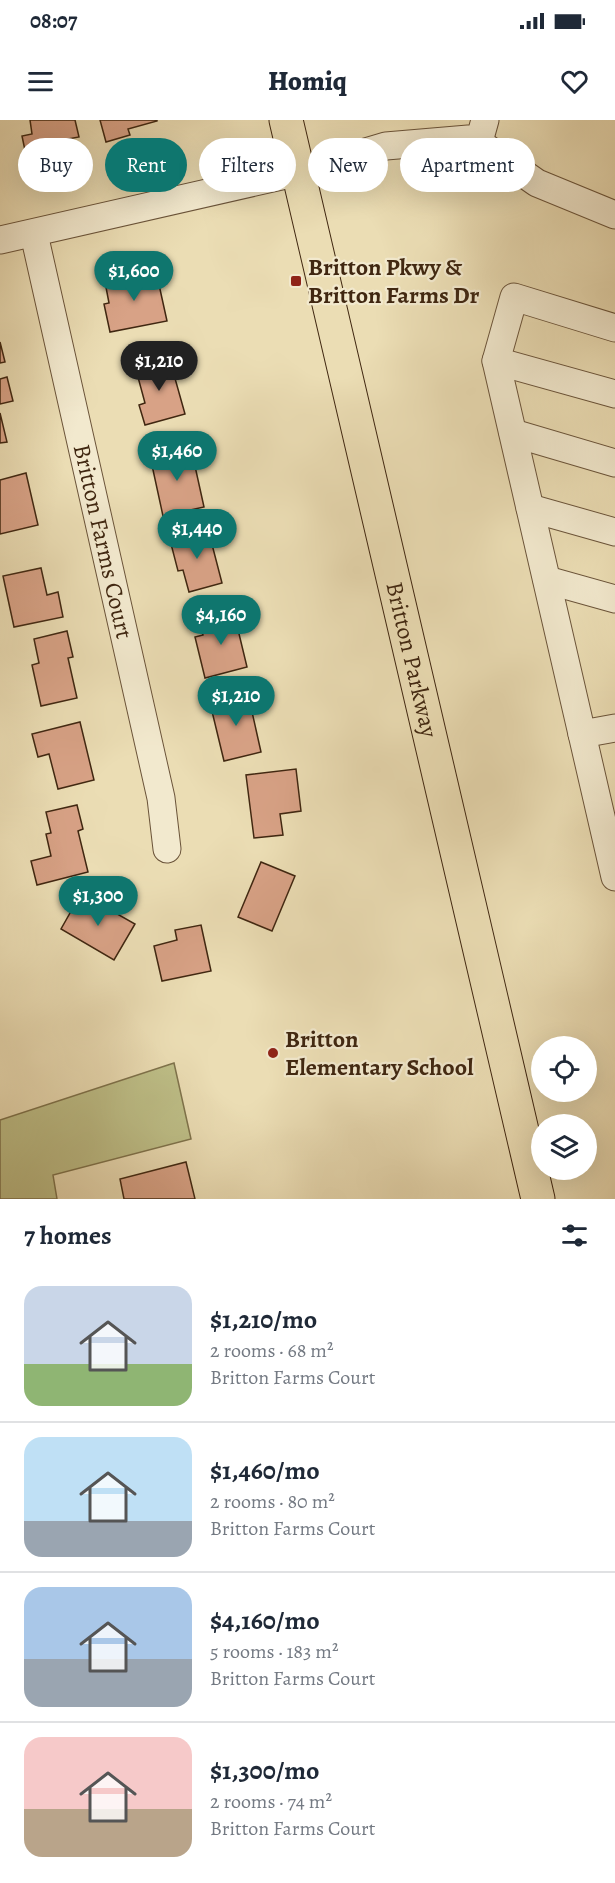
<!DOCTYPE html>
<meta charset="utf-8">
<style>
:root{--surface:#fff;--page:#f2f2f3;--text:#1f2937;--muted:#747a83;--line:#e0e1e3;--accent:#0f766e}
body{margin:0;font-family:Alegreya,serif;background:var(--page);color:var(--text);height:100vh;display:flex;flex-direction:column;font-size:22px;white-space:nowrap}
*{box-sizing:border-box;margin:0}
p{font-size:20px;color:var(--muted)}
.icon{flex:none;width:33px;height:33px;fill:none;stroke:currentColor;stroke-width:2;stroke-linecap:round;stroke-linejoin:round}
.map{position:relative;height:1079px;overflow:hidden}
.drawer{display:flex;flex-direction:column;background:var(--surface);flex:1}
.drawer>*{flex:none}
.top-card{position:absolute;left:18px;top:18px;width:579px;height:54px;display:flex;gap:12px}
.fabs{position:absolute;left:531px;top:916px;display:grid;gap:12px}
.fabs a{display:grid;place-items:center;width:66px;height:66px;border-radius:50%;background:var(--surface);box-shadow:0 6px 24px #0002;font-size:30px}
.price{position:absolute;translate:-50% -51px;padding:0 14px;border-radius:21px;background:var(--accent);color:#fff;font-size:20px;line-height:39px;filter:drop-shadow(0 2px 3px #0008)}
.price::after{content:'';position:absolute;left:50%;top:36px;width:18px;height:14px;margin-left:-9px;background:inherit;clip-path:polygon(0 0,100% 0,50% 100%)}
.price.on{background:#222;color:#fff}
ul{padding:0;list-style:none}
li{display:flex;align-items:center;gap:18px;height:150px;padding:0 24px}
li+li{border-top:2px solid var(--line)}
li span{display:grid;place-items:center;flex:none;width:168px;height:120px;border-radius:18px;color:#555}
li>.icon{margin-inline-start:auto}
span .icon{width:72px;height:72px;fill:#fffc;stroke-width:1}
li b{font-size:26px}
h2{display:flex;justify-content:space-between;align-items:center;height:72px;padding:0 24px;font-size:26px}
.chip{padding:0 21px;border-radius:27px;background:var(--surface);box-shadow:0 6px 24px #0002;font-size:21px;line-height:54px}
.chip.on{background:var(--accent);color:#fff}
.status{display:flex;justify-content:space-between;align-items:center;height:42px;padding:0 30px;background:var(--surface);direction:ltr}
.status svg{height:16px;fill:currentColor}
header{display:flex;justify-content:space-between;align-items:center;height:78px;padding:0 24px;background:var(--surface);font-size:27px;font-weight:800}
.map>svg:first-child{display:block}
.green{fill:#bebf88;stroke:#7f734c;stroke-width:1.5}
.building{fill:#d8a286;stroke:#402711;stroke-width:1.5}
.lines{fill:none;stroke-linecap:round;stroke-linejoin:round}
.minor-casing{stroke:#6b543a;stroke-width:29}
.major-casing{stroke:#402711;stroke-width:35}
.minor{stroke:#f2e9ce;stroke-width:27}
.major{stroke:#ebddb4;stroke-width:33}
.poi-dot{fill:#8f2418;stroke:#f2e9ce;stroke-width:2}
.labels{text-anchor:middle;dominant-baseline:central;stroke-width:4.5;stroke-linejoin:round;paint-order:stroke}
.poi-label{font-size:24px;font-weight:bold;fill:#402711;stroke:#f2e9ce;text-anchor:start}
.street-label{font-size:24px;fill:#402711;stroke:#f2e9ce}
</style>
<div class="status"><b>08:07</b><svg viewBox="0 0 49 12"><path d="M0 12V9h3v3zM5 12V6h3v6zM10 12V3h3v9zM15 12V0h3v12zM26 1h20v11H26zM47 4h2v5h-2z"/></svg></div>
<header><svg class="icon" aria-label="menu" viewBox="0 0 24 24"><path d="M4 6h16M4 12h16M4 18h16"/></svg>Homiq<svg class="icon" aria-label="heart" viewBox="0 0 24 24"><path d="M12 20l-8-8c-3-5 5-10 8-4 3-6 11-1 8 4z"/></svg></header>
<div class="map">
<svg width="615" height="1079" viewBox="0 0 615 1079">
<rect width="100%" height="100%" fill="#ebddb4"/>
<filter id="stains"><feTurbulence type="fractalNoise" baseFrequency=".00333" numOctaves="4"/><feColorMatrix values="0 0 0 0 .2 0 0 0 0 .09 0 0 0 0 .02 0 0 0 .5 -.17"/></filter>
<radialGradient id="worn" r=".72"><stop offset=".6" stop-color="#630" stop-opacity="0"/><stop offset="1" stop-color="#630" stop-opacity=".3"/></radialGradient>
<path class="green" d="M 174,943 L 191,1019 L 53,1055 L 57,1079 L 0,1079 L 0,1000 Z"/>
<g class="building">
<path d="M 30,0 L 75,0 L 79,17 L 51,22 L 53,35 L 27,40 L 22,16 L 32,14 Z"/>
<path d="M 100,0 L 157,0 L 157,1 L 128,9 L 130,15 L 106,22 Z"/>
<path d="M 156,151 L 167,201 L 110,212 L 104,184 L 109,183 L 105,162 Z"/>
<path d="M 0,222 L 5,242 L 0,243 Z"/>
<path d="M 169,237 L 185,294 L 145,305 L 139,285 L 145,283 L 135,246 Z"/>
<path d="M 7,257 L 13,281 L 0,284 L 0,259 Z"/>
<path d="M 0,293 L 7,322 L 0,323 Z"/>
<path d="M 191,328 L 204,387 L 163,396 L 150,336 Z"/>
<path d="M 26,353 L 38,405 L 0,414 L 0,360 Z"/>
<path d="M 208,409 L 222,463 L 189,472 L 183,450 L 178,451 L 170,420 Z"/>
<path d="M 41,448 L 47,475 L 58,472 L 63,497 L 14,507 L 3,456 Z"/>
<path d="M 234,493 L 247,547 L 205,558 L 195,517 L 203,515 L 200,502 Z"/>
<path d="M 67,511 L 73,537 L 68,538 L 77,578 L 41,586 L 32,545 L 39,543 L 34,519 Z"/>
<path d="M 248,574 L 261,632 L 224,641 L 210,583 Z"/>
<path d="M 80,602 L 94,660 L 58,669 L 49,634 L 38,637 L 32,614 Z"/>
<path d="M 296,649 L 301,691 L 280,694 L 283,715 L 254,718 L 246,655 Z"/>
<path d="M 77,685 L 83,709 L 78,711 L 88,752 L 37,765 L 31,741 L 51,736 L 46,714 L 51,713 L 46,692 Z"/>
<path d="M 261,742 L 295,756 L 272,811 L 238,797 Z"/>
<path d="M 78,779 L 88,785 L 91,779 L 135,804 L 114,840 L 61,809 Z"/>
<path d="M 201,805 L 211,851 L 162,861 L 154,826 L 177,820 L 175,810 Z"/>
<path d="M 186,1042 L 195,1079 L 124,1079 L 120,1059 Z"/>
</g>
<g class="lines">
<g class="minor-casing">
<g id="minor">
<path d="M 474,19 L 537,63 L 615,95"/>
<path id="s1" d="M 34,114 L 161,678 L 167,729"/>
<path d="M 0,120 L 299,52 L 386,26 L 480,18 L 485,0"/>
<path d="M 615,208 L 514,177 L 496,241 L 615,757"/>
<path d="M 496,241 L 615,274"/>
<path d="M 513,313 L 615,343"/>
<path d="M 530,388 L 615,412"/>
<path d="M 547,460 L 615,479"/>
<path d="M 582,614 L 615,608"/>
</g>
</g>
<g class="major-casing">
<g id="major">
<path id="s2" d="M 286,0 L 538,1079"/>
</g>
</g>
<use href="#minor" class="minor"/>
<use href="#major" class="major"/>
</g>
<g class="poi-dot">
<rect x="290" y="155" width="12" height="12" rx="3"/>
<circle cx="273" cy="933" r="6"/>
</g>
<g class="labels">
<g class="poi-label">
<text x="308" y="147">Britton Pkwy &amp;<tspan x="308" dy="28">Britton Farms Dr</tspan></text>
<text x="285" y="919">Britton<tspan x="285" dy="28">Elementary School</tspan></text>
</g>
<g class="street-label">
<text stroke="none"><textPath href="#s1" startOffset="315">Britton Farms Court</textPath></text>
<text stroke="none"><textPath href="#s2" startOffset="554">Britton Parkway</textPath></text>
</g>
</g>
<rect width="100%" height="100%" filter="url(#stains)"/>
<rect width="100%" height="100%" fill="url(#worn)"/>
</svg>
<div class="fabs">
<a><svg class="icon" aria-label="locate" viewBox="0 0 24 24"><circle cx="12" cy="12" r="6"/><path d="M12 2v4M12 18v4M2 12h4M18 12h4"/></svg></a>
<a><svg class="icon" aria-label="layers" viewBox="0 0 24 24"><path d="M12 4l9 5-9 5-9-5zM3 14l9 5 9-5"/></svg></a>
</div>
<b class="price" style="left:134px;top:182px">$1,600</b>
<b class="price on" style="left:159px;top:272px">$1,210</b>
<b class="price" style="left:177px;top:362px">$1,460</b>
<b class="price" style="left:197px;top:440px">$1,440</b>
<b class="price" style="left:221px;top:526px">$4,160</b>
<b class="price" style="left:236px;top:607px">$1,210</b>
<b class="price" style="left:98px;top:807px">$1,300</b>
<div class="top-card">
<a class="chip">Buy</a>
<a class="chip on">Rent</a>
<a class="chip">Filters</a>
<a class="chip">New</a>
<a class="chip">Apartment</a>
</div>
</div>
<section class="drawer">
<h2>7 homes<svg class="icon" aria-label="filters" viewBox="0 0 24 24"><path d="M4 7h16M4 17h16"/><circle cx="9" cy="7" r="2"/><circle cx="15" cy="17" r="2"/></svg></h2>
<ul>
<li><span style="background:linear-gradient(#c9d6e8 65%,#8fb573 0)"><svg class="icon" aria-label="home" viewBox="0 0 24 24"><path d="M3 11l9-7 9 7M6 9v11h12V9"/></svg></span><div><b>$1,210/mo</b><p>2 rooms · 68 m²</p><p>Britton Farms Court</p></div></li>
<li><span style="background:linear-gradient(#bfe0f5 70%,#9aa5b1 0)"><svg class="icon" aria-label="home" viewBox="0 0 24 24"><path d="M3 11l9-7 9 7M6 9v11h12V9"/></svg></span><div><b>$1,460/mo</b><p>2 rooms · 80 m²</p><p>Britton Farms Court</p></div></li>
<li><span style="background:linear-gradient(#a9c7e8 60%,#9aa5b1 0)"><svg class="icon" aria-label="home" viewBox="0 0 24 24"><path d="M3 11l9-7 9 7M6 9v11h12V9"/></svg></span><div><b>$4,160/mo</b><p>5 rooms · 183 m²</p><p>Britton Farms Court</p></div></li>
<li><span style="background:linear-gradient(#f6c9c9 60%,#b9a48a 0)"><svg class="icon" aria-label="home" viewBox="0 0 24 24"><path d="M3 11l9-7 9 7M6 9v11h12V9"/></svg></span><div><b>$1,300/mo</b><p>2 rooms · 74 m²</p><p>Britton Farms Court</p></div></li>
</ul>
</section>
